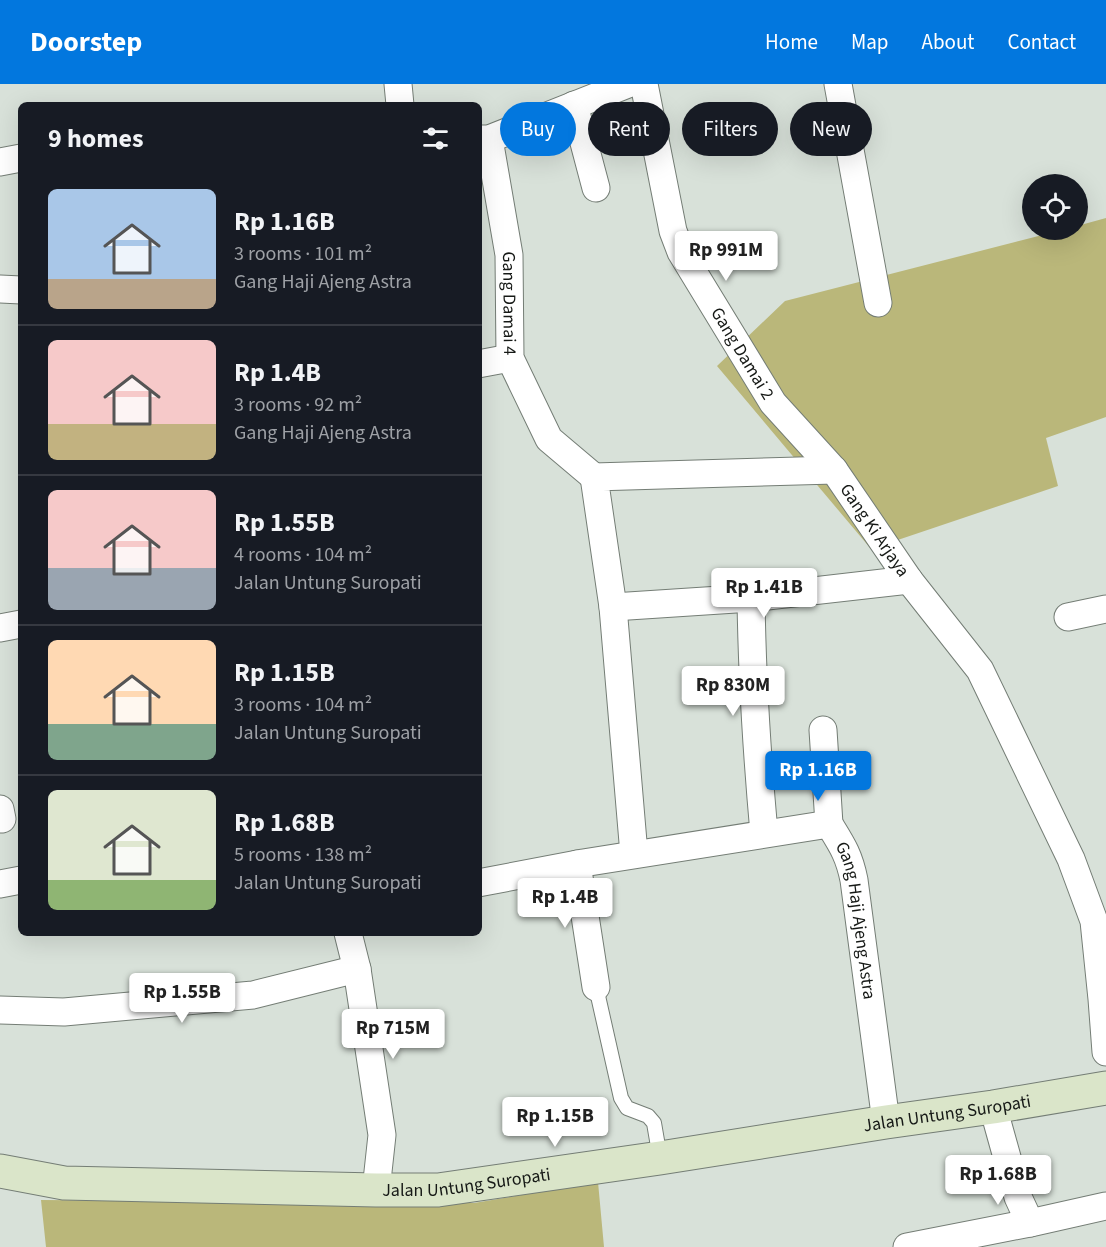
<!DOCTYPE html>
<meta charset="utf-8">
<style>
:root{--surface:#171b24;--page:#242831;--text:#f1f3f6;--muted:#9ea1a6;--line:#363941;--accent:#0277de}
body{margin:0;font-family:"Source Sans 3",sans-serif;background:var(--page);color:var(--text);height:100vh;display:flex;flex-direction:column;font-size:22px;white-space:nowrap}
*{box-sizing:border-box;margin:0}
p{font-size:20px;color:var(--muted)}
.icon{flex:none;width:33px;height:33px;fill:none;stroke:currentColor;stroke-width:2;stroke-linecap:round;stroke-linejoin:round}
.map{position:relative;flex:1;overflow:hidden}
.panel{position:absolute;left:18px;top:18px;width:464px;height:834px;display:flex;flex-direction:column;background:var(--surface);border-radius:9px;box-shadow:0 6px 24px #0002}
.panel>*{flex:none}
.guide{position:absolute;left:500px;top:18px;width:516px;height:54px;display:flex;gap:12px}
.controls{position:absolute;left:1022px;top:90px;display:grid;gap:12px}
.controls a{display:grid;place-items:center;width:66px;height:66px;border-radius:50%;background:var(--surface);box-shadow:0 6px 24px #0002;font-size:30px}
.price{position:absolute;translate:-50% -51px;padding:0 14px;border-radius:6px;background:#fff;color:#222;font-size:20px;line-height:39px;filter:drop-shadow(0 2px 3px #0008)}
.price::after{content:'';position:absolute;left:50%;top:36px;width:18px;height:14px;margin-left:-9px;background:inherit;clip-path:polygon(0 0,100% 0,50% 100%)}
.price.active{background:var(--accent);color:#fff}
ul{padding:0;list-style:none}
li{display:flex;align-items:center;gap:18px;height:150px;padding:0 30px}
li+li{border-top:2px solid var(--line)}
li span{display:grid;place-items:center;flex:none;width:168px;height:120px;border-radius:9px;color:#555}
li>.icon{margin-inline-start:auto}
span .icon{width:72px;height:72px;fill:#fffc;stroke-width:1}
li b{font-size:26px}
h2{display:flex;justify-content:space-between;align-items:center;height:72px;padding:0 30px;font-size:26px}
.tag{padding:0 21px;border-radius:27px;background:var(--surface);box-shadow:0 6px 24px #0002;font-size:21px;line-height:54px}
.tag.active{background:var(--accent);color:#fff}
header{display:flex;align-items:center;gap:36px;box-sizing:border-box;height:84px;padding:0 30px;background:var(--accent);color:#fff}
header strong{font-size:28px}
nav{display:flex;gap:33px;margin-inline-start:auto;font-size:21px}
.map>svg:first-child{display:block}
.green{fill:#bab77a}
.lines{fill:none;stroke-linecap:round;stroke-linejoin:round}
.lane-casing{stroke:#747d75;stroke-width:16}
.street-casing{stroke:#747d75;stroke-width:29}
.secondary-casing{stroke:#747d75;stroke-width:35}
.lane{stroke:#fff;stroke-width:14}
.street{stroke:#fff;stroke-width:27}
.secondary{stroke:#dae5c9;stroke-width:33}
.labels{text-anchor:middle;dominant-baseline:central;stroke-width:4.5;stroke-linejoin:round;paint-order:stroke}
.street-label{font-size:18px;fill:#161916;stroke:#e5efe6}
</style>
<header>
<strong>Doorstep</strong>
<nav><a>Home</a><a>Map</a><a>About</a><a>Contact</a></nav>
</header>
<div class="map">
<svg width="1106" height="1163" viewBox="0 0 1106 1163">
<rect width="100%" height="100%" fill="#d8e1d9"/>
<g class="green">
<path d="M 1106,134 L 1106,333 L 1046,354 L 1058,402 L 871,465 L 717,282 L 785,217 L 1062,146 L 1077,146 L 1077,142 Z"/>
<path d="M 598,1098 L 604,1163 L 46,1163 L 41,1116 L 474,1119 Z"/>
</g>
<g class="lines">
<g class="lane-casing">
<path id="lane" d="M 596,903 L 621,1014 L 627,1024 L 648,1032 L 654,1039 L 660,1074"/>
</g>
<g class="street-casing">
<g id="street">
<path d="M 398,0 L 400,21"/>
<path id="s1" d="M 644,0 L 673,147 L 681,168 L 773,319 L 834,386"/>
<path d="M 838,0 L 878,219"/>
<path d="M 574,21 L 596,104"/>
<path d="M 478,55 L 489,55 L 628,0"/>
<path id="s2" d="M 489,55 L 509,171 L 510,274 L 549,355 L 594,393"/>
<path d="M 0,78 L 21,74"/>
<path d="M 0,205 L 21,206"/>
<path d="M 478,280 L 510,274"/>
<path d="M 751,514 C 752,593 757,671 764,749"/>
<path d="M 613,523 L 751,514 L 909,496"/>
<path d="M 1068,533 L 1106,525"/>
<path d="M 0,544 L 21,540"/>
<path d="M 823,646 L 829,740"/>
<path d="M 0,725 L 2,735"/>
<path id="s3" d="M 634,770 L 613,523 L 594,393 L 834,386 L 909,496 L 980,586 L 1071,775 L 1094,837 L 1102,915 L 1106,968"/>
<path d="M 577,780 L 596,903"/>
<path id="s4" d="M 478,799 L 583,779 L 829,740 C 842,761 849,771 854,796 L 886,1038"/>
<path d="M 0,800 L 21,796"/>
<path d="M 348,849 L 357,885 L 382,1051 L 376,1106"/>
<path d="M 0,926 L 64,928 L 253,911 L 357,885"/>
<path d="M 1030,1139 L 1106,1122"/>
<path d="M 907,1163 L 1030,1139 L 1018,1113 L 993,1023"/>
</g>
</g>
<g class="secondary-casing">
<g id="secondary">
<path id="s5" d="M 0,1087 L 64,1099 L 376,1106 L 438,1106 L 660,1074 L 886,1038 L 993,1023 L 1106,1004"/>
</g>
</g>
<use href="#lane" class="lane"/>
<use href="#street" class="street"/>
<use href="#secondary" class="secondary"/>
</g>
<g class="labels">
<g class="street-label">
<text stroke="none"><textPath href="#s2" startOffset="166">Gang Damai 4</textPath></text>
<text stroke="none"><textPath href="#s1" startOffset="291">Gang Damai 2</textPath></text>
<text stroke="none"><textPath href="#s3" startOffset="692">Gang Ki Arjaya</textPath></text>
<text stroke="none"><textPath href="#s4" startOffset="458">Gang Haji Ajeng Astra</textPath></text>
<text stroke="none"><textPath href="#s5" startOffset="954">Jalan Untung Suropati</textPath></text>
<text stroke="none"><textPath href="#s5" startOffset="468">Jalan Untung Suropati</textPath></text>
</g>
</g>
</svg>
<div class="controls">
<a><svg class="icon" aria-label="locate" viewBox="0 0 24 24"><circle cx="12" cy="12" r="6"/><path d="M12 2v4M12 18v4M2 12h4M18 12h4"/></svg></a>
</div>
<b class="price" style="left:726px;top:198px">Rp 991M</b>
<b class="price" style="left:764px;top:535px">Rp 1.41B</b>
<b class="price" style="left:733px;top:633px">Rp 830M</b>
<b class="price active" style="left:818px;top:718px">Rp 1.16B</b>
<b class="price" style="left:565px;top:845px">Rp 1.4B</b>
<b class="price" style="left:182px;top:940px">Rp 1.55B</b>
<b class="price" style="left:393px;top:976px">Rp 715M</b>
<b class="price" style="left:555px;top:1064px">Rp 1.15B</b>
<b class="price" style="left:998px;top:1122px">Rp 1.68B</b>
<div class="guide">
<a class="tag active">Buy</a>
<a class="tag">Rent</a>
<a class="tag">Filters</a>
<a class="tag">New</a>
</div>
<section class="panel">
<h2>9 homes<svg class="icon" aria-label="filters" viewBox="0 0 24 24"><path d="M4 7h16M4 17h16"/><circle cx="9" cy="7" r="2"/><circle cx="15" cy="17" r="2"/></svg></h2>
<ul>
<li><span style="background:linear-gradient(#a9c7e8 75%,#b9a48a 0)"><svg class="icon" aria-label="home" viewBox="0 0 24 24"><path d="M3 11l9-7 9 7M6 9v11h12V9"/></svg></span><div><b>Rp 1.16B</b><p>3 rooms · 101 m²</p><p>Gang Haji Ajeng Astra</p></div></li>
<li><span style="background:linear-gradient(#f6c9c9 70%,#c2b280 0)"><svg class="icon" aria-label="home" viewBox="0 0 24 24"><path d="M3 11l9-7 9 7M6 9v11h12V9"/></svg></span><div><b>Rp 1.4B</b><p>3 rooms · 92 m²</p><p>Gang Haji Ajeng Astra</p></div></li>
<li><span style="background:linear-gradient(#f6c9c9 65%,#9aa5b1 0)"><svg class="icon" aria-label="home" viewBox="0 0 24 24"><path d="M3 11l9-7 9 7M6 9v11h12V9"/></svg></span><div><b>Rp 1.55B</b><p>4 rooms · 104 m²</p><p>Jalan Untung Suropati</p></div></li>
<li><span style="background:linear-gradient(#ffd9b3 70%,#7fa58c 0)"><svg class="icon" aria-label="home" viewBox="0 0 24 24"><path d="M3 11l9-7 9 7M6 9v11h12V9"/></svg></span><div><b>Rp 1.15B</b><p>3 rooms · 104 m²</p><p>Jalan Untung Suropati</p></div></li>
<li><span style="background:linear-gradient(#dfe7d0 75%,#8fb573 0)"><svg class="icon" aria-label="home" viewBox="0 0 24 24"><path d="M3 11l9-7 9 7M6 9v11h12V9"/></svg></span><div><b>Rp 1.68B</b><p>5 rooms · 138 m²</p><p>Jalan Untung Suropati</p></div></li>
</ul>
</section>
</div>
